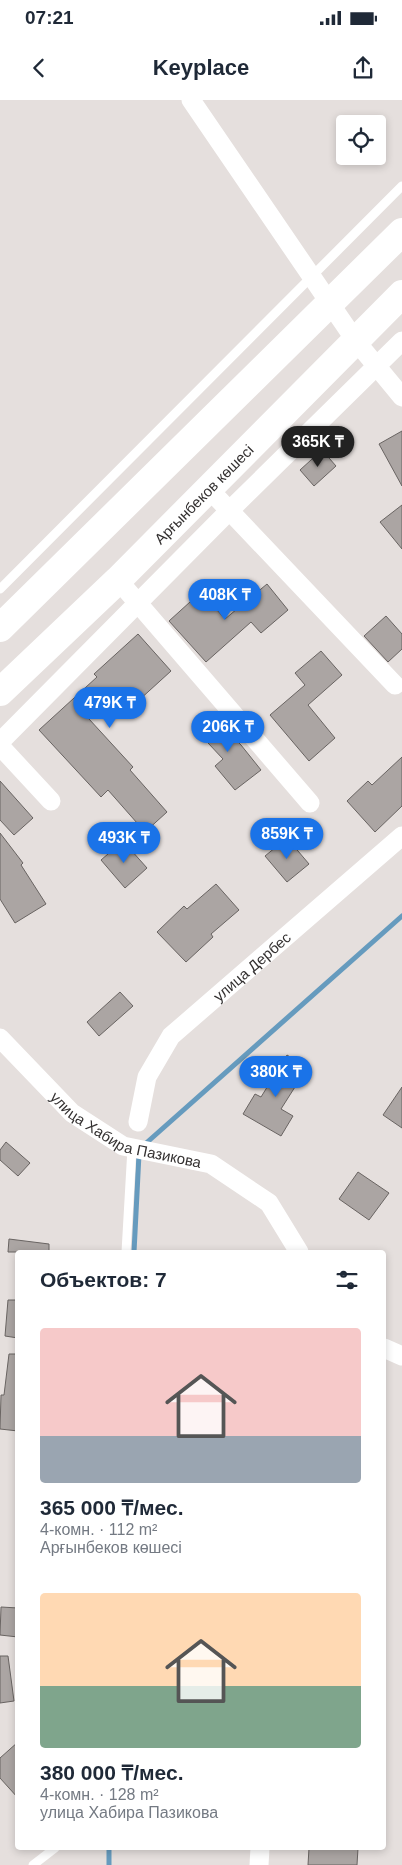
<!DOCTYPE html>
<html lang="ru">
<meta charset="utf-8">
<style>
:root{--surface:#fff;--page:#f6f6f7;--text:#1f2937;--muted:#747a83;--accent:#1a73e8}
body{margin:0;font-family:Helvetica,sans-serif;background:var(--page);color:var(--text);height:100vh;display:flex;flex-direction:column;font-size:19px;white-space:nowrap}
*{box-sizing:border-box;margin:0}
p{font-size:16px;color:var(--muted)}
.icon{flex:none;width:28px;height:28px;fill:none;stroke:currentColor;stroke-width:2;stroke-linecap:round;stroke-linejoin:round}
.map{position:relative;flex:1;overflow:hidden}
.panel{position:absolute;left:15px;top:1150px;width:371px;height:600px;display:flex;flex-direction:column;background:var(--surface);border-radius:5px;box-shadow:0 2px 8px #0003}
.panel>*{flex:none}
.controls{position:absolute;left:336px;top:15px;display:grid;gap:10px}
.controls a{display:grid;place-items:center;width:50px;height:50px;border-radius:5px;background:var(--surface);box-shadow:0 2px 8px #0003;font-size:25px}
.price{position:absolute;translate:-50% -42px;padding:0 11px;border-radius:18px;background:var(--accent);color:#fff;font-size:16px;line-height:32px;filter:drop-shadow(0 1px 2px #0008)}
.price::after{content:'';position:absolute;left:50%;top:30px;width:15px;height:11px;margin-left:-8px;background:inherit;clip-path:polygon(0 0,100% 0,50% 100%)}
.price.current{background:#222;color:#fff}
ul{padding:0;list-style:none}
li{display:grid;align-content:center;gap:10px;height:265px;padding:0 25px}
li span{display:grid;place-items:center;height:155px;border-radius:5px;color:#555}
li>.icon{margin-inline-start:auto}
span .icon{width:90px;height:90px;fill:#fffc;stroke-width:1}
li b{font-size:21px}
h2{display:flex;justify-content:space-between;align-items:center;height:60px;padding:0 25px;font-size:21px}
.status{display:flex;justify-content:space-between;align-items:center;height:35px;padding:0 25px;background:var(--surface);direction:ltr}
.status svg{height:14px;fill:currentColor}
header{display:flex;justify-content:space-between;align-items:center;height:65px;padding:0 25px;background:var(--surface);font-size:22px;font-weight:600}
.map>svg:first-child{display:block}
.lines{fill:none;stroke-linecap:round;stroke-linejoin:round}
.stream{stroke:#669bbe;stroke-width:5}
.building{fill:#aba5a3;stroke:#696462}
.lane{stroke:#fff;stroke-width:9}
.street{stroke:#fff;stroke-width:19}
.primary{stroke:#fff;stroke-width:28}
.labels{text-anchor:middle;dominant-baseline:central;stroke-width:5;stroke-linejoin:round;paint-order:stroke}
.street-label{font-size:15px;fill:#333030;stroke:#f2ecea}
</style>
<div class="status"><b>07:21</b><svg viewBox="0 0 49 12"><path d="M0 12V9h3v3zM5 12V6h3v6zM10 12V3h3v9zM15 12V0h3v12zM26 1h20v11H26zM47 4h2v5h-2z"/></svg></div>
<header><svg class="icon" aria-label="back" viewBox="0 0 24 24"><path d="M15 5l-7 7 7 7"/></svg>Keyplace<svg class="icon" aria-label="share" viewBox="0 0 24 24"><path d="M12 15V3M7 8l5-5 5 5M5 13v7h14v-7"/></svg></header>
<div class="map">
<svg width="402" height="1765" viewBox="0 0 402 1765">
<rect width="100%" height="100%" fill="#e5dfdd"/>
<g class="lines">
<g class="stream">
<path d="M 144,1045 L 402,816"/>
<path d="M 134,1152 L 139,1054"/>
<path d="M 109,1765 L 109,1748"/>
</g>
</g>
<g class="building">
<path d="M 402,331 L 402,386 L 379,344 Z"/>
<path d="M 322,350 L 336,366 L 314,386 L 300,370 Z"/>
<path d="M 402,405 L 402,449 L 380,422 Z"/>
<path d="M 267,484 L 288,510 L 261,533 L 251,522 L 206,562 L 169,521 L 201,492 L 225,519 Z"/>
<path d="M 386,516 L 402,534 L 402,549 L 388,562 L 364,536 Z"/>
<path d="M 138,534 L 171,571 L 127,611 L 114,596 L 89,619 L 133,667 L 130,670 L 167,712 L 145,732 L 108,690 L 101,697 L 39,630 L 97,577 L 94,574 Z"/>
<path d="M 321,551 L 342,575 L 308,605 L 335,638 L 309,661 L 270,615 L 305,585 L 295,573 Z"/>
<path d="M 210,614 L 241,645 L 261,670 L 235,690 L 215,666 L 223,659 L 194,628 Z"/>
<path d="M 402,657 L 402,706 L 375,732 L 347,701 L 368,681 L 372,685 Z"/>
<path d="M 0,681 L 33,718 L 14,735 L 0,720 Z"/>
<path d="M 0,733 L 23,763 L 21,765 L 46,804 L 15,823 L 0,799 Z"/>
<path d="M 287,738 L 309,764 L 287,782 L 265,756 Z"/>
<path d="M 123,741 L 147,768 L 125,788 L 101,760 Z"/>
<path d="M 216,784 L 239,810 L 211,834 L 213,837 L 186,862 L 157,832 L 184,806 L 187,809 Z"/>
<path d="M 120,892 L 133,906 L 99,936 L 87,922 Z"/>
<path d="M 287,955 L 307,968 L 281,1009 L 293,1016 L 281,1036 L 243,1014 L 255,994 L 261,997 Z"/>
<path d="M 402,987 L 402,1028 L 383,1015 Z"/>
<path d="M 6,1042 L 30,1063 L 18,1076 L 0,1060 L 0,1050 Z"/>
<path d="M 358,1072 L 389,1093 L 369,1120 L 339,1099 Z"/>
<path d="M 9,1139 L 49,1144 L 49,1152 L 8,1152 Z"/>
<path d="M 8,1200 L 18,1200 L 18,1238 L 5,1236 Z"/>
<path d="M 9,1254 L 18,1254 L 18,1331 L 0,1329 L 1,1295 L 4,1295 Z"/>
<path d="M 1,1507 L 18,1508 L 18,1537 L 0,1535 Z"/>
<path d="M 0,1556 L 8,1556 L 14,1601 L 0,1603 Z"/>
<path d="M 18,1642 L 18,1698 L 0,1678 L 0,1658 Z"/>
<path d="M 309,1748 L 358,1748 L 357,1765 L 308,1765 Z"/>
</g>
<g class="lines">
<g class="lane">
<path d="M 0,489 L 402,86"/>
<path d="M 126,1152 L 132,1048"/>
<path d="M 33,1765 L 55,1748"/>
</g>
<g class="street">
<path d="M 191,0 L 355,240 L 402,297"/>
<path d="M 207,387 L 395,585"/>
<path d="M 118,480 L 310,703"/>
<path d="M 0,642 L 229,411 L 402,241"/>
<path d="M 0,646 L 51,701"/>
<path id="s1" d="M 0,938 L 72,1013 L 123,1046 L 211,1064 L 269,1103 L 299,1152"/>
<path id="s2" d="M 138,1022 L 147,977 L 171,936 L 402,736"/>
<path d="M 384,1248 L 402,1256"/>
<path d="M 259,1765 L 260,1748"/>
</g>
<g class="primary">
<path d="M 0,528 L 402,132"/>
<path id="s3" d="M 0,592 L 118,480 L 402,194"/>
</g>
</g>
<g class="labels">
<g class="street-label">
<text stroke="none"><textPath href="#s3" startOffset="284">Арғынбеков көшесі</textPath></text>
<text stroke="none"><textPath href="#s2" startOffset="200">улица Дербес</textPath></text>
<text stroke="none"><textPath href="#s1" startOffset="161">улица Хабира Пазикова</textPath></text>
</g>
</g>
</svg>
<div class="controls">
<a><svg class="icon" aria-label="locate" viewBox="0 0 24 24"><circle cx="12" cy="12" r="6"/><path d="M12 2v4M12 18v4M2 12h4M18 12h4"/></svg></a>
</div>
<b class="price current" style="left:318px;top:368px">365K ₸</b>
<b class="price" style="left:225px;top:521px">408K ₸</b>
<b class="price" style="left:110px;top:629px">479K ₸</b>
<b class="price" style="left:228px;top:653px">206K ₸</b>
<b class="price" style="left:287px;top:760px">859K ₸</b>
<b class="price" style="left:124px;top:764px">493K ₸</b>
<b class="price" style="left:276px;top:998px">380K ₸</b>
<section class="panel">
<h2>Объектов: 7<svg class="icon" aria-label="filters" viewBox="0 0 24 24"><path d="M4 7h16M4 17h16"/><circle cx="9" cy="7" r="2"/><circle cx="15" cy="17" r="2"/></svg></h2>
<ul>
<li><span style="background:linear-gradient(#f6c9c9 70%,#9aa5b1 0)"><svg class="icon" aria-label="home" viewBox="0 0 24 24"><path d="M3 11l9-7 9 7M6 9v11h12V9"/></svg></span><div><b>365 000 ₸/мес.</b><p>4-комн. · 112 m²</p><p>Арғынбеков көшесі</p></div></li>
<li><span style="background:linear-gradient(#ffd9b3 60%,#7fa58c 0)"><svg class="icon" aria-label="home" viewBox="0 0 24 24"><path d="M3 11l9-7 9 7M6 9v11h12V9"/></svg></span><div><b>380 000 ₸/мес.</b><p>4-комн. · 128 m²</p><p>улица Хабира Пазикова</p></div></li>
</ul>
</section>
</div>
